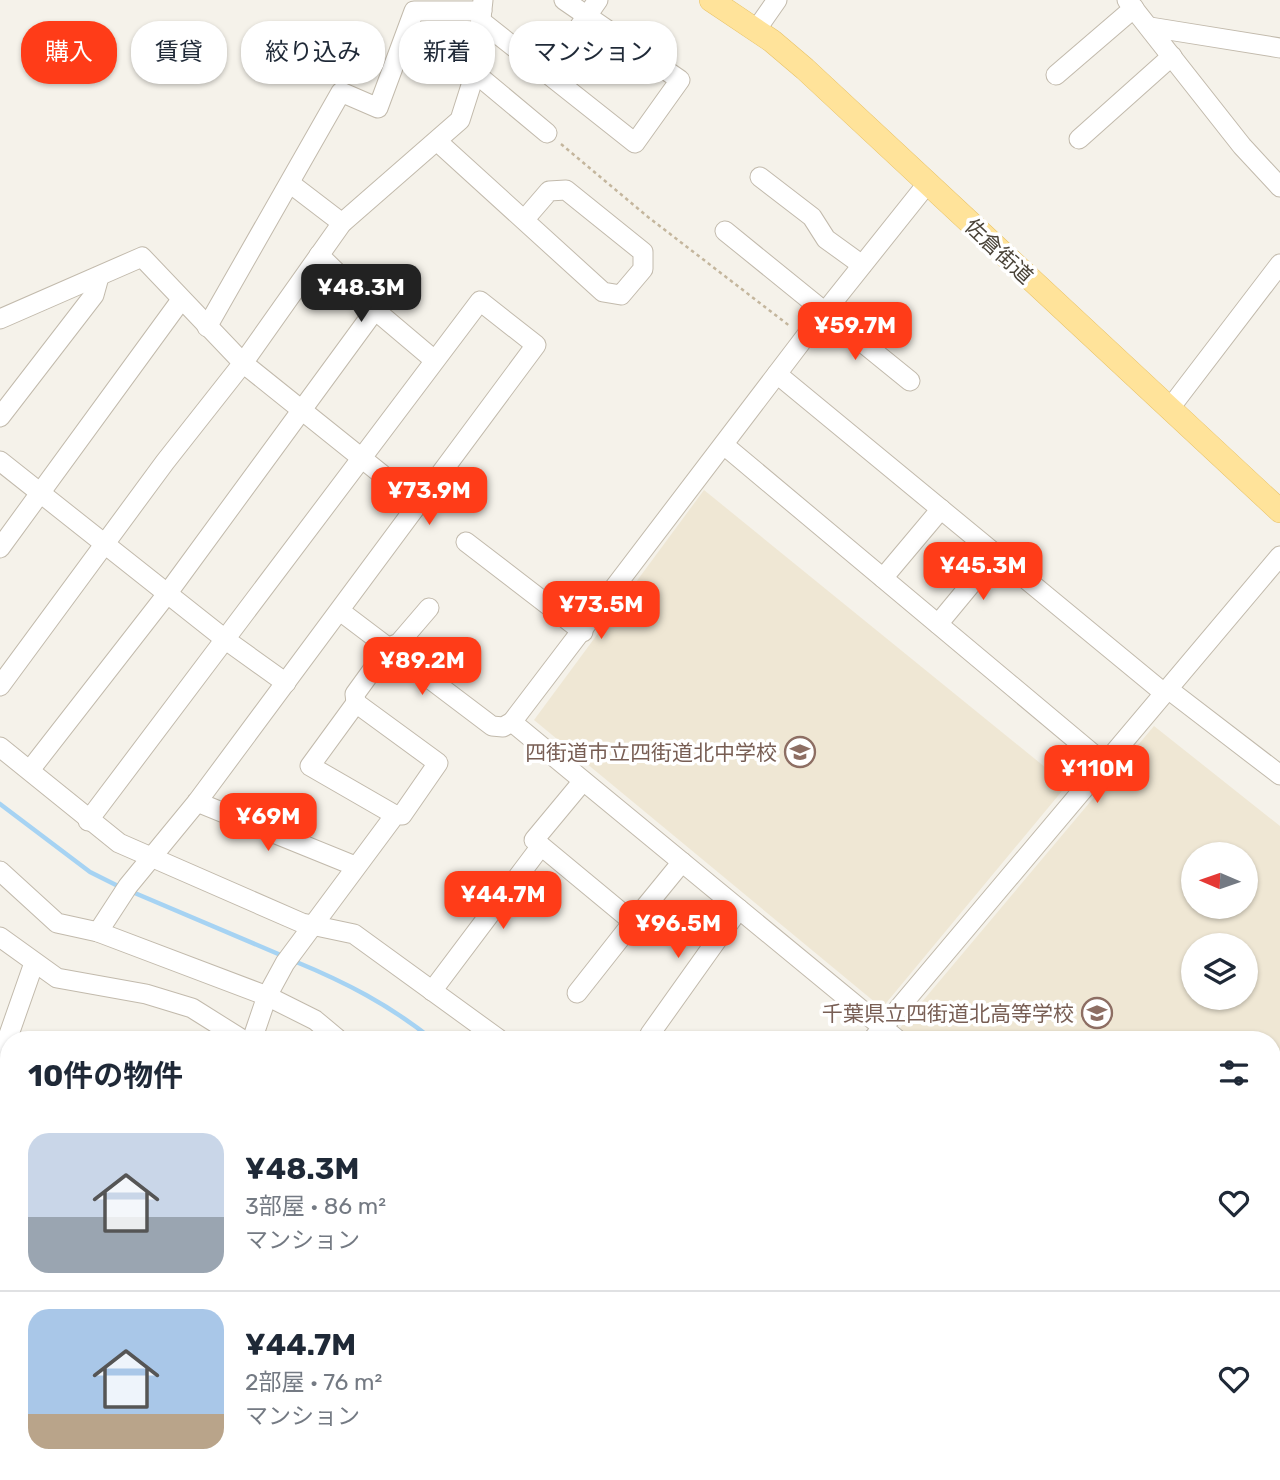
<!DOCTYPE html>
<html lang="ja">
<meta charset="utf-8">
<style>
:root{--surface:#fff;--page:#f6f6f7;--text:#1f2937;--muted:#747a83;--line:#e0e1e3;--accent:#ff3c18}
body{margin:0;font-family:Rubik,"Noto Sans JP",sans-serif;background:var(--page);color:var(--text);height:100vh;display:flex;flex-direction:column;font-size:26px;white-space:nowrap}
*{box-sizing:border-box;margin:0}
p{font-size:23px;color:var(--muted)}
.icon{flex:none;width:38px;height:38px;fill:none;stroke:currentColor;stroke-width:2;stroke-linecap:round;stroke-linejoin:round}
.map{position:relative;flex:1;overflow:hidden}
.panel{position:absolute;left:0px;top:1031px;width:1281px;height:450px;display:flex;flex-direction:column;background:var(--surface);border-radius:28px 28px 0 0;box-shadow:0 2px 5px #0004}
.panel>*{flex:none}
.top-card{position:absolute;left:21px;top:21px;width:700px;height:63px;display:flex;gap:14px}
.needle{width:46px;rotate:272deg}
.controls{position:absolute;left:1181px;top:842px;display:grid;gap:14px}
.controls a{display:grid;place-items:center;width:77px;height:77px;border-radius:50%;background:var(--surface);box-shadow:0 2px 5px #0004;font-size:35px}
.price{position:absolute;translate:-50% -60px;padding:0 16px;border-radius:14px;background:var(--accent);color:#fff;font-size:23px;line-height:46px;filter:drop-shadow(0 2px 4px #0008)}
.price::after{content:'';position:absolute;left:50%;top:42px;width:21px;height:16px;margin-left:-10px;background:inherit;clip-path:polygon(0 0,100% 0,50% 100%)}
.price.current{background:#222;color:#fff}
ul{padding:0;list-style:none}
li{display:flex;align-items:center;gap:21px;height:175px;padding:0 28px}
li+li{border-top:2px solid var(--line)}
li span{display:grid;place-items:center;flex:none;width:196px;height:140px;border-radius:21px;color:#555}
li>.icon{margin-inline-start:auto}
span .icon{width:84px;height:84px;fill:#fffc;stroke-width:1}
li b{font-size:30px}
h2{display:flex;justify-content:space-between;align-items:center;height:84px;padding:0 28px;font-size:30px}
.tag{padding:0 24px;border-radius:28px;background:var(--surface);box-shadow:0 2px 5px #0004;font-size:24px;line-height:63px}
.tag.current{background:var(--accent);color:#fff}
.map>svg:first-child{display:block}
.education{fill:#efe7d4;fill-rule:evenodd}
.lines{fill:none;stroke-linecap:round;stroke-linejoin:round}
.stream{stroke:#a6d3f3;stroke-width:4.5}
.minor-casing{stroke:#c2baac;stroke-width:21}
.major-casing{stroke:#e8c266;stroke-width:24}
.path{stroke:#c4b69d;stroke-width:2.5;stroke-dasharray:3.5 3.5;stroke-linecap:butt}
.minor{stroke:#fff;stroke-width:19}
.major{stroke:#ffe39a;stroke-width:23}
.labels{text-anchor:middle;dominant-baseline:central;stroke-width:7;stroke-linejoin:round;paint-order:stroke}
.street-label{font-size:21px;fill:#4a4338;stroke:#fff}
.education-label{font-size:21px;fill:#785e54;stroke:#fff;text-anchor:end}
</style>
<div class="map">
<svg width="1280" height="1480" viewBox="0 0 1280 1480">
<rect width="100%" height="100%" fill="#f5f2ea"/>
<g class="education">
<path d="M 704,490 L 1067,785 L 882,1008 L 534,720 Z"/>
<path d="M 1154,726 L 1280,826 L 1280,1328 L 1272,1322 L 1272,1040 L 915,1040 L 900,1028 ZM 1194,854 L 1246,854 L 1246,906 L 1194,906 ZM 1194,945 L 1246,945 L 1246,998 L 1194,998 Z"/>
</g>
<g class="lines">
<g class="stream">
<path d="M 0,804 L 90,872 L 122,888"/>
<path d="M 130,891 L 283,956"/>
<path d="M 294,961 C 345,982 390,1005 433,1040"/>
<path d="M 1272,1374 L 1280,1375"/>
</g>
<g class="minor-casing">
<g id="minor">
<path d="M 1127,0 L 1242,146 L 1280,187"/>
<path d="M 481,21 L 635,143 L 680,80 L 564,0"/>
<path d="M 1150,27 L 1280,48"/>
<path d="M 756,30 L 777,0"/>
<path d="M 475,73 L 547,133"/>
<path d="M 547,73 L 598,0"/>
<path d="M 1056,75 L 1134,8"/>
<path d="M 1079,139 L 1172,56"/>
<path d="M 438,142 L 603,292 L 621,295 L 643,269 L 643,252 L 566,190 L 549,191 L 524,220"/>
<path d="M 760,177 L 812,217 L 826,239 L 862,265"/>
<path d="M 291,184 L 342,223"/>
<path d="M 725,231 L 910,381"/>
<path d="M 319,255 L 375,310 L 433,359"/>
<path d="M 0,319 L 142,257 L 243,363 L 420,505"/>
<path d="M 207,327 L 341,92 L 378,108 L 414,11 L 482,11"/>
<path d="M 777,374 L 1164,693"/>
<path d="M 1170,408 L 1280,264"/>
<path d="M 0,417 L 94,295 L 99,277"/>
<path d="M 724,445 L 1105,764"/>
<path d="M 0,461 L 226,640 L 286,683"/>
<path d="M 466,542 L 583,632"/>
<path d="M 0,548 L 181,300"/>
<path d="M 883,578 L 941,509"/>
<path d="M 340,611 L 492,726 L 503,727 L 512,722"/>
<path d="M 938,624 L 996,554"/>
<path d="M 0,686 L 165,462 L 243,363 L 342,223 L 460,120 L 475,73 L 483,0"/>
<path d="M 1168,689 L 1280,775"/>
<path d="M 356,703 L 310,766 L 395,815"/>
<path d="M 0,747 L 119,843 L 302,923 L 354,934 L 500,1040"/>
<path d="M 30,770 L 167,594 L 375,310"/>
<path d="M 583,781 L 534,840 L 633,922 L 682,862"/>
<path d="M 197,802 L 355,866"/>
<path d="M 88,821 L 480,301 L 536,345 L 197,802 L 128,886 L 98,932"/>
<path d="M 0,871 L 57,923 L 98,932 L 267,996 L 315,1020 L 339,1040"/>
<path d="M 0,937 L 57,978 L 146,994 L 192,1008 L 243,1040"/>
<path d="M 432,991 L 541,846"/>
<path d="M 577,993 L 633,922"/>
<path d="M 650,1034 L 739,909"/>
<path d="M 252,1040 L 267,996 L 285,963 L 395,815 L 402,815 L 438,763 L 356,703 L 355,694 L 389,647 L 399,643 L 429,608"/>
<path d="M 872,1040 L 1280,556"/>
<path d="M 898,1040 L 512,722 L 805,337 L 927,184"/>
<path d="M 0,1060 L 34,963"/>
<path d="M 0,1139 L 9,1141"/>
<path d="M 0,1296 L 9,1294"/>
<path d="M 1272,1340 L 1280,1346"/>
<path d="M 1272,1411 L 1280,1413"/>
<path d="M 0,1425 L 8,1480"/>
<path d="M 132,1472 L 136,1480"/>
<path d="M 276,1472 L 277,1480"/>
<path d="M 362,1472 L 363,1480"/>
<path d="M 439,1472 L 440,1480"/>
<path d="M 606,1472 L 607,1480"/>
<path d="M 654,1472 L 656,1480"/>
<path d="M 731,1472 L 733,1480"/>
<path d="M 818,1472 L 820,1480"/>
<path d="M 1250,1472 L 1267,1480"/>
<path d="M 7,1475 L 27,1472"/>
<path d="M 947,1480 L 948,1472"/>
<path d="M 1012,1480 L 1014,1472"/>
<path d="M 1152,1480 L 1154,1472"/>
</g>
</g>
<g class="major-casing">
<path id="major" d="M 711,0 L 772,41 L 805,69 L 1280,511"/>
</g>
<path class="path" d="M 561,144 L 648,217 L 791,327"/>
<use href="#minor" class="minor"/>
<use href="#major" class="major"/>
</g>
<defs>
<g id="school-ring" transform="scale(1.575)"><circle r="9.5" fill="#fff" stroke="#8d6e63" stroke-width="1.5"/><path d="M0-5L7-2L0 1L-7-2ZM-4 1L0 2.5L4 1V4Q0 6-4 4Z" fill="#8d6e63"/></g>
</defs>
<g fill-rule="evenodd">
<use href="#school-ring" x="800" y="752"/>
<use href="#school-ring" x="1097" y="1013"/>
</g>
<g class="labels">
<g class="street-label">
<text transform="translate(999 251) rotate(43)">佐倉街道</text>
</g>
<g class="education-label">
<text x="777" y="752">四街道市立四街道北中学校</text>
<text x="1074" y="1013">千葉県立四街道北高等学校</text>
</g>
</g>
</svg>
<div class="controls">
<a><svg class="needle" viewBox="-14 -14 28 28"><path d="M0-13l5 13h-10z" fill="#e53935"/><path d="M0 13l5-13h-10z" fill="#747a83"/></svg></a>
<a><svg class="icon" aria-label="layers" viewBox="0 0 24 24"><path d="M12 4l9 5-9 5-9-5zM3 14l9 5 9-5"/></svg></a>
</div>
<b class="price current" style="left:361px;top:324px">¥48.3M</b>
<b class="price" style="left:855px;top:362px">¥59.7M</b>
<b class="price" style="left:429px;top:527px">¥73.9M</b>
<b class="price" style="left:983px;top:602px">¥45.3M</b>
<b class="price" style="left:601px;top:641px">¥73.5M</b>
<b class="price" style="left:422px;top:697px">¥89.2M</b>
<b class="price" style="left:1097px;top:805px">¥110M</b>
<b class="price" style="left:268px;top:853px">¥69M</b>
<b class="price" style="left:503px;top:931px">¥44.7M</b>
<b class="price" style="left:678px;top:960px">¥96.5M</b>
<div class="top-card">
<a class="tag current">購入</a>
<a class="tag">賃貸</a>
<a class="tag">絞り込み</a>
<a class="tag">新着</a>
<a class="tag">マンション</a>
</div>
<section class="panel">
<h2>10件の物件<svg class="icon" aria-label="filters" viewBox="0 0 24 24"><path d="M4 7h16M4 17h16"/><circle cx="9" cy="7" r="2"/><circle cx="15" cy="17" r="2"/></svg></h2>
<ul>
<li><span style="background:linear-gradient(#c9d6e8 60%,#9aa5b1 0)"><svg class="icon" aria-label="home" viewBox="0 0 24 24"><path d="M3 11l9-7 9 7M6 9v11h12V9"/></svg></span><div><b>¥48.3M</b><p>3部屋 · 86 m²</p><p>マンション</p></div><svg class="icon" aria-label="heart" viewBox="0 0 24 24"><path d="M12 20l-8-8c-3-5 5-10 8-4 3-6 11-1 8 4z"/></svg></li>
<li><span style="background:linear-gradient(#a9c7e8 75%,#b9a48a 0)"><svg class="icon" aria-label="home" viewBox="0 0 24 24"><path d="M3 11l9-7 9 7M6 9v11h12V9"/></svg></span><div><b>¥44.7M</b><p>2部屋 · 76 m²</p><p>マンション</p></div><svg class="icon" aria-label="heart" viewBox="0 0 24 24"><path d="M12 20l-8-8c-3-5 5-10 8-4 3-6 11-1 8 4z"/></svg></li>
</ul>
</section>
</div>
